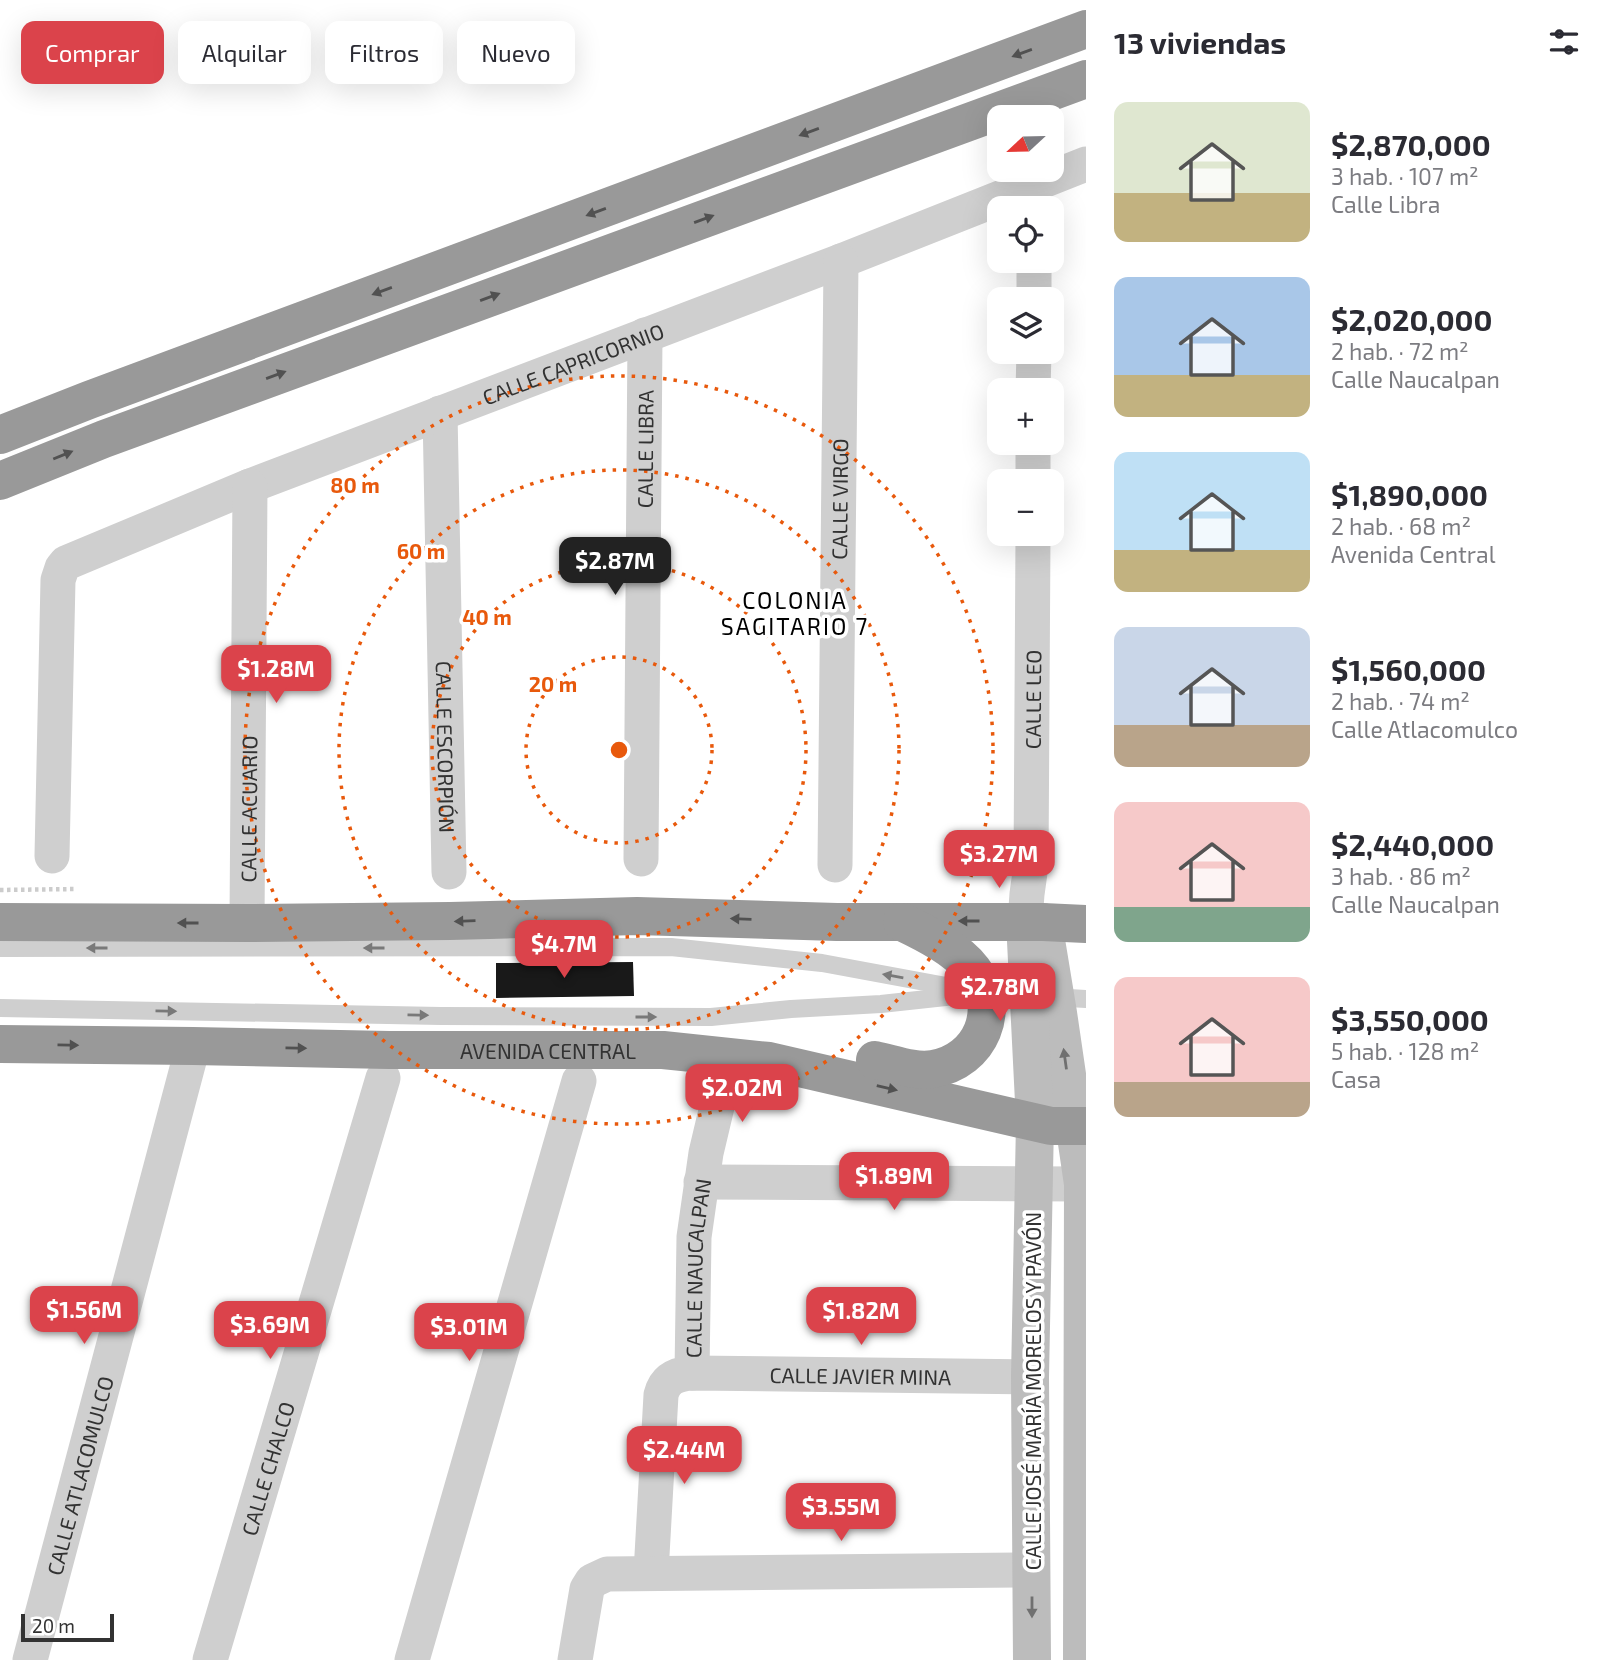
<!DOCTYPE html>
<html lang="es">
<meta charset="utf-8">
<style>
:root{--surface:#fff;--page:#f2f2f3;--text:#2b2b33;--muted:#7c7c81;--accent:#db434b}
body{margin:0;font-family:"Exo 2",sans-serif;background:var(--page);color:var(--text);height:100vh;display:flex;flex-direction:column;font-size:26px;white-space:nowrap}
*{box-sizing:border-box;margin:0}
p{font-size:23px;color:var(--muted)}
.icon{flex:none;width:38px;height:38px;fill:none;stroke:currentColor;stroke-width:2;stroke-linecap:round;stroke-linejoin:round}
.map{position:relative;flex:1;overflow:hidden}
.drawer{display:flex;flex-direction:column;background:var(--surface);width:525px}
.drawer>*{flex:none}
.banner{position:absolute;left:21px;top:21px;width:665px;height:63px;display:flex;gap:14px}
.needle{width:46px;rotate:248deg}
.controls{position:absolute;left:987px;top:105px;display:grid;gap:14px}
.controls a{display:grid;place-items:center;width:77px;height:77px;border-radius:14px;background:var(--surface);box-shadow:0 7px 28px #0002;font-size:35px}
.scale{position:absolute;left:21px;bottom:18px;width:93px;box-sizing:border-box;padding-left:7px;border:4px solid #323232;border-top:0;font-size:19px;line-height:24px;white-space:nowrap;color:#323232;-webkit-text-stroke:5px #fff;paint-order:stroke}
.price{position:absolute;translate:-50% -60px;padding:0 16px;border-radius:14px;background:var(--accent);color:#fff;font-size:23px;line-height:46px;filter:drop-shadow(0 2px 4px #0008)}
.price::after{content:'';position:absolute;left:50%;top:42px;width:21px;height:16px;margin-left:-10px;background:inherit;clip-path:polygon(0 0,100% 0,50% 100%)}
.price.on{background:#222;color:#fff}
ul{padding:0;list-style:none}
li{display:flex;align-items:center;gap:21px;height:175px;padding:0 28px}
li span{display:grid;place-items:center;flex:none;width:196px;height:140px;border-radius:14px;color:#555}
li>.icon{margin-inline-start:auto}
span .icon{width:84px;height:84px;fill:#fffc;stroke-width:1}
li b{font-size:30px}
h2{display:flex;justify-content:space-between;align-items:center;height:84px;padding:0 28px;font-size:30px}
.tag{padding:0 24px;border-radius:14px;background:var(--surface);box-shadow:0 7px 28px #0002;font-size:24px;line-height:63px}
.tag.on{background:var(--accent);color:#fff}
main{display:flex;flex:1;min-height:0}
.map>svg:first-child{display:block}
.building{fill:#191919}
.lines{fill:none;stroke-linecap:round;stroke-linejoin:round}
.lane{stroke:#cfcfcf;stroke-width:18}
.street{stroke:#cfcfcf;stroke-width:35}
.secondary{stroke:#bcbcbc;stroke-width:38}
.highway{stroke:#999;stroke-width:38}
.path-bridge{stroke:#ccc;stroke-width:4.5;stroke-dasharray:3.5 3.5;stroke-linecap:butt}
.oneway{fill:#515151}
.oneway2{fill:#797979}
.oneway3{fill:#707070}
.ring{fill:none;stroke:#e8590c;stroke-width:3.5;stroke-dasharray:3.5 7}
.labels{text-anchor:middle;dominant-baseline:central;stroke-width:7;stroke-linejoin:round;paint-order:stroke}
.street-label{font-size:21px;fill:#323232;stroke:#fff}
.neighbourhood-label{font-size:23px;letter-spacing:2px;fill:#000;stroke:#fff}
.centre{fill:#e8590c;stroke:#fff;stroke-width:3.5}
.ring-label{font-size:21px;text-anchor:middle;font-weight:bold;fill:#e8590c;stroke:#fff;stroke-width:7;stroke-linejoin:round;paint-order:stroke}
</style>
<main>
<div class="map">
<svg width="1086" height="1660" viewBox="0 0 1086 1660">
<rect width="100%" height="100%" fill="#fff"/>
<path class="building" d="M 633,962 L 634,996 L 496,998 L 496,963 Z"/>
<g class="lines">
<g class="lane">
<path d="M 0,948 L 671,947 L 822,963 L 984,993 L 1086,999"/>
<path d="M 0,1008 L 441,1016 L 711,1017 L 791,1009 L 881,1004 L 964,995"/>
</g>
<g class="street">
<path d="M 1034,299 L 1034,261"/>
<path d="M 1033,390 L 1034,352"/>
<path id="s1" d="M 440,413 L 449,872"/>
<path d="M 1033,481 L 1033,443"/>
<path id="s2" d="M 52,856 L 58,580 L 62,568 L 66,563 L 250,486 L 841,261 L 1086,164"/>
<path id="s3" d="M 641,859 L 645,335"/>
<path id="s4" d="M 835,865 L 841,261"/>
<path id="s5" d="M 1025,921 L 1027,894 L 1031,865 L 1033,534"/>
<path id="s6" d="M 247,923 L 250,486"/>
<path d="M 701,1182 L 1086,1184"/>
<path id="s7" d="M 692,1373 L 694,1237 L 706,1153 L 729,1056"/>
<path id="s8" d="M 651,1573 L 661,1395 C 665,1379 676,1374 692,1373 L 1030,1377"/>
<path id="s9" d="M 30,1660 L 193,1046"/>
<path id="s10" d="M 210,1660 L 383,1078"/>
<path d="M 412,1660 L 579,1081"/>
<path d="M 575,1660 L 587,1589 L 592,1581 L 607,1574 L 1031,1570"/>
</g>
<g class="secondary">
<path d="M 1043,922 L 1058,1013 L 1083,1184 L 1082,1660"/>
<path d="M 1026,941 L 1035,1122 L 1030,1377 L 1032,1660"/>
</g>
<g class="highway">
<path d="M 0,435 L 89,400 L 1086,29"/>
<path d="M 0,481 L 104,439 L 1086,79"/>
<path d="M 0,922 L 247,923 L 450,921 L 637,916 L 837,922 L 1043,922 L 1086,924"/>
<path id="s11" d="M 0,1044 L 193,1046 L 389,1050 L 663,1050 L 769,1061 L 1051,1126 L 1086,1126"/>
<path d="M 875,1060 C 894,1064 914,1072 933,1069 C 981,1061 1003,1009 973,970 C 957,949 925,933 902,922"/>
</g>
<path class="path-bridge" d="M 0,890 L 77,889"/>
</g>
<defs><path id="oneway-solid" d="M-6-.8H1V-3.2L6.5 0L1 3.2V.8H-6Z" transform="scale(1.75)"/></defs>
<g class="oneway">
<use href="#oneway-solid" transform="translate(1022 53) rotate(160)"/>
<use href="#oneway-solid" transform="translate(809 132) rotate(160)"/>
<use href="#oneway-solid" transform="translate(596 212) rotate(160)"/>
<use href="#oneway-solid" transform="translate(704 219) rotate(-20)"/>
<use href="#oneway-solid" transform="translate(382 291) rotate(160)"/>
<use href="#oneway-solid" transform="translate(490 297) rotate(-20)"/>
<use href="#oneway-solid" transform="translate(276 375) rotate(-20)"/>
<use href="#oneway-solid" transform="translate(63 455) rotate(-22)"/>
<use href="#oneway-solid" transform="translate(741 919) rotate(-178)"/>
<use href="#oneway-solid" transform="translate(465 921) rotate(178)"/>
<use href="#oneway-solid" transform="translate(969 921) rotate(-180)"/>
<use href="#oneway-solid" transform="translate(188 923) rotate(-180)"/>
<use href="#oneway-solid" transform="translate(68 1045) rotate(1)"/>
<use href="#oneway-solid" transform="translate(296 1048) rotate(1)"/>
<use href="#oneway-solid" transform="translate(887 1088) rotate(13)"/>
</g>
<g class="oneway2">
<use href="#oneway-solid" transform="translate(97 948) rotate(-180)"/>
<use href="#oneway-solid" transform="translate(374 948) rotate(180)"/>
<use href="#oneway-solid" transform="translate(893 976) rotate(-170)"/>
<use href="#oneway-solid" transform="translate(166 1011) rotate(1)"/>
<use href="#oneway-solid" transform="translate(418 1015) rotate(1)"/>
<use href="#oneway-solid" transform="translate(646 1017)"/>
</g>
<g class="oneway3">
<use href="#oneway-solid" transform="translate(1065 1059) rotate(-98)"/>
<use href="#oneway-solid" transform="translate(1032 1607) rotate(90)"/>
</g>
<g class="ring">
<circle cx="619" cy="750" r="93"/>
<circle cx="619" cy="750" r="187"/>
<circle cx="619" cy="750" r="280"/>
<circle cx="619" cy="750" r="374"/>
</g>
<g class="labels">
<g class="street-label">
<text stroke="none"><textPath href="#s2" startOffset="840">CALLE CAPRICORNIO</textPath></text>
<text stroke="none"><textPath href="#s3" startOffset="410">CALLE LIBRA</textPath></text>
<text stroke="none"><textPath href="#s4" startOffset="366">CALLE VIRGO</textPath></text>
<text stroke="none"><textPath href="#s5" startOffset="222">CALLE LEO</textPath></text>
<text stroke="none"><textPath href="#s1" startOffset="334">CALLE ESCORPIÓN</textPath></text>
<text stroke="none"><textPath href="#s6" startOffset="114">CALLE ACUARIO</textPath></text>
<text stroke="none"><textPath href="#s11" startOffset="548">AVENIDA CENTRAL</textPath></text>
<text stroke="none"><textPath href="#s7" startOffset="105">CALLE NAUCALPAN</textPath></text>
<text stroke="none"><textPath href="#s8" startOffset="388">CALLE JAVIER MINA</textPath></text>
<text transform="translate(1032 1391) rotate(-90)">CALLE JOSÉ MARÍA MORELOS Y PAVÓN</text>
<text stroke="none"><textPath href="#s10" startOffset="200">CALLE CHALCO</textPath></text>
<text stroke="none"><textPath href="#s9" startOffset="191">CALLE ATLACOMULCO</textPath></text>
</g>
<g class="neighbourhood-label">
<text x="795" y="600">COLONIA<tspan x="795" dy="26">SAGITARIO 7</tspan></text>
</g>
</g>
<circle cx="619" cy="750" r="10" class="centre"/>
<g class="ring-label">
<text x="355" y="493">80 m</text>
<text x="421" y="559">60 m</text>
<text x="487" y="625">40 m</text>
<text x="553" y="692">20 m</text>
</g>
</svg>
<div class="controls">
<a><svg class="needle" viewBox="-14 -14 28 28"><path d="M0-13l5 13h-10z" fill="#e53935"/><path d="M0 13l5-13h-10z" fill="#7c7c81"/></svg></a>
<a><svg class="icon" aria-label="locate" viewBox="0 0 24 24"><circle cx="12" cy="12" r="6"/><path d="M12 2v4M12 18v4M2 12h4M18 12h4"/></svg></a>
<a><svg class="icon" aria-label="layers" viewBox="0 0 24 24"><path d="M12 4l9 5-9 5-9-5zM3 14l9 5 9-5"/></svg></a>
<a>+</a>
<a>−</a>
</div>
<div class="scale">20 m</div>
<b class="price on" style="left:615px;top:597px">$2.87M</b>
<b class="price" style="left:276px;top:705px">$1.28M</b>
<b class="price" style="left:999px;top:890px">$3.27M</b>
<b class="price" style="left:564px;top:980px">$4.7M</b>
<b class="price" style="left:1000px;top:1023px">$2.78M</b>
<b class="price" style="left:742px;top:1124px">$2.02M</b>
<b class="price" style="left:894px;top:1212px">$1.89M</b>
<b class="price" style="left:84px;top:1346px">$1.56M</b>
<b class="price" style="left:861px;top:1347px">$1.82M</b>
<b class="price" style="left:270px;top:1361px">$3.69M</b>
<b class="price" style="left:469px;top:1363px">$3.01M</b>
<b class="price" style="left:684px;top:1486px">$2.44M</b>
<b class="price" style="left:841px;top:1543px">$3.55M</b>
<div class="banner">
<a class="tag on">Comprar</a>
<a class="tag">Alquilar</a>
<a class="tag">Filtros</a>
<a class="tag">Nuevo</a>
</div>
</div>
<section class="drawer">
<h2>13 viviendas<svg class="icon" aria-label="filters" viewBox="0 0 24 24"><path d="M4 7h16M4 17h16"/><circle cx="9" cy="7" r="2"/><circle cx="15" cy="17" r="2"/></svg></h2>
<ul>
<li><span style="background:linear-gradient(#dfe7d0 65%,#c2b280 0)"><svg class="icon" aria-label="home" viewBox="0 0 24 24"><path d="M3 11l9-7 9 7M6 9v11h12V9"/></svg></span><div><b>$2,870,000</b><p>3 hab. · 107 m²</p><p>Calle Libra</p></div></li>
<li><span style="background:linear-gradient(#a9c7e8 70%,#c2b280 0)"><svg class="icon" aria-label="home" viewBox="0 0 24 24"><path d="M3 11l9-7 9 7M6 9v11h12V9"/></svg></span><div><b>$2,020,000</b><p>2 hab. · 72 m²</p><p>Calle Naucalpan</p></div></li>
<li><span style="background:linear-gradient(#bfe0f5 70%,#c2b280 0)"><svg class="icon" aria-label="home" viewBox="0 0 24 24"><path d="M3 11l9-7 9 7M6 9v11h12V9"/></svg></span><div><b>$1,890,000</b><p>2 hab. · 68 m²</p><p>Avenida Central</p></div></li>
<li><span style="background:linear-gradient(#c9d6e8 70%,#b9a48a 0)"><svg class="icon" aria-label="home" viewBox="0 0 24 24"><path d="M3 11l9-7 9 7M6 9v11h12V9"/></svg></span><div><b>$1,560,000</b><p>2 hab. · 74 m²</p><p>Calle Atlacomulco</p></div></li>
<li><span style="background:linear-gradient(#f6c9c9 75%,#7fa58c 0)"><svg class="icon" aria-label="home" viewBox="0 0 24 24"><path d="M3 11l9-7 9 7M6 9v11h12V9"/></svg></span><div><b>$2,440,000</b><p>3 hab. · 86 m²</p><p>Calle Naucalpan</p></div></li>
<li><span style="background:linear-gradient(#f6c9c9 75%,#b9a48a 0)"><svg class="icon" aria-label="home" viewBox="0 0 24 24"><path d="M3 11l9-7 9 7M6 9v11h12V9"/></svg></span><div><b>$3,550,000</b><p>5 hab. · 128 m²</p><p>Casa</p></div></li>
</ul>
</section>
</main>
